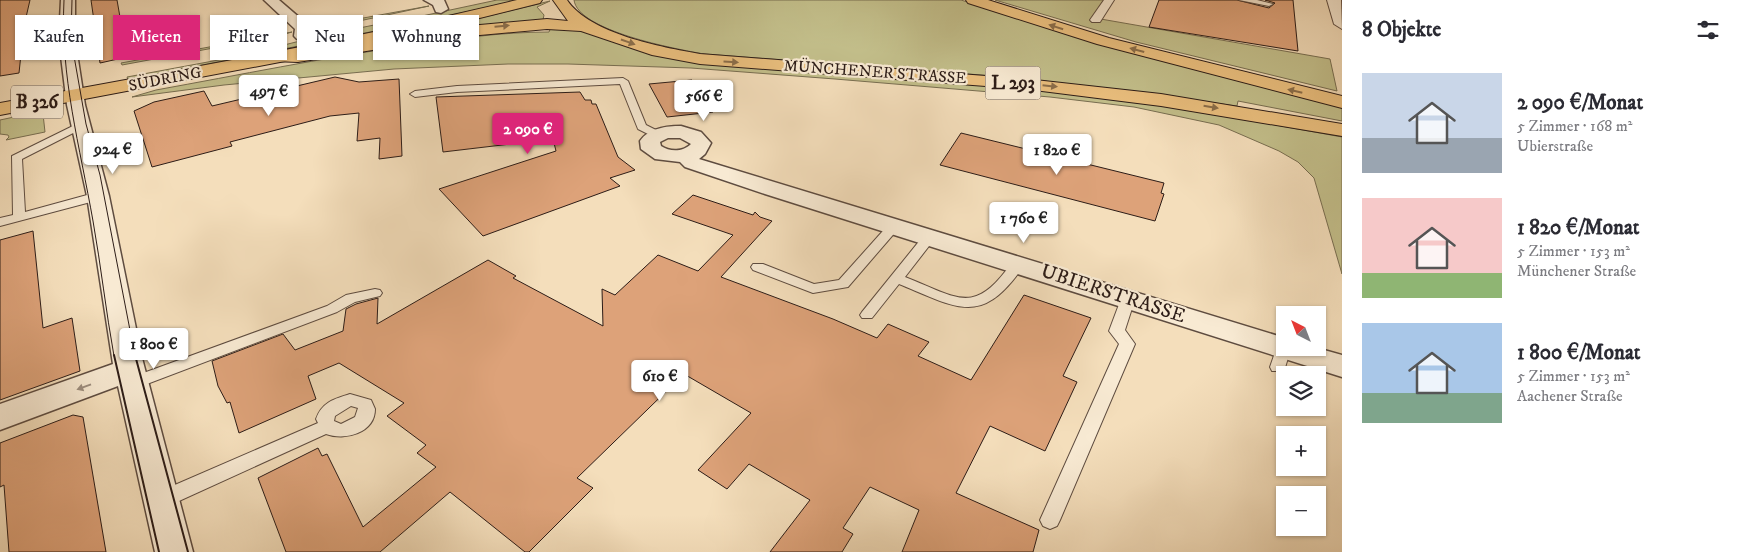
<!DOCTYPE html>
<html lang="de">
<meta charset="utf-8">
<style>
:root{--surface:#fff;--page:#f2f2f3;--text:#2b2b33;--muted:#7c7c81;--accent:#db2777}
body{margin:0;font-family:"IM FELL DW Pica",serif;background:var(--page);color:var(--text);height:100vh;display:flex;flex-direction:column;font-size:19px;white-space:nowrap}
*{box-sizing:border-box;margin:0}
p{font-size:16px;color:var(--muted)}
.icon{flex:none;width:28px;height:28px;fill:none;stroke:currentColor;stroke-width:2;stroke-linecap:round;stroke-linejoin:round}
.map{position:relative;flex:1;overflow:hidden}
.drawer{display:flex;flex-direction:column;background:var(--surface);width:400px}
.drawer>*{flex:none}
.banner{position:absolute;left:15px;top:15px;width:475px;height:45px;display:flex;gap:10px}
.needle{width:32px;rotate:318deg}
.buttons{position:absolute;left:1276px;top:306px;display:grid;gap:10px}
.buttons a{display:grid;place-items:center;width:50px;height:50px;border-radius:0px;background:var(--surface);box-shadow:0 1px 4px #0004;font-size:25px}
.price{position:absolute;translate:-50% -42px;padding:0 11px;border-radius:5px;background:#fff;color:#222;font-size:16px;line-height:32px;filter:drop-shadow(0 1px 2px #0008)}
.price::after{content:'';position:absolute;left:50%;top:30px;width:15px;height:11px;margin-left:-8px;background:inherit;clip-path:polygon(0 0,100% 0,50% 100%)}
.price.current{background:var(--accent);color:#fff}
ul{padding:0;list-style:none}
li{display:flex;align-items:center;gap:15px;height:125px;padding:0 20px}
li span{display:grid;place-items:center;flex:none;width:140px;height:100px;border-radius:0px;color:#555}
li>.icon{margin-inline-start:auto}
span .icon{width:60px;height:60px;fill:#fffc;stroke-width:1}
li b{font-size:21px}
h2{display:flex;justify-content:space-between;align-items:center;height:60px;padding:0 20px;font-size:21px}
.chip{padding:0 18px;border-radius:0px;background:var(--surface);box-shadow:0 1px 4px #0004;font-size:18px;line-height:45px}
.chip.current{background:var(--accent);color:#fff}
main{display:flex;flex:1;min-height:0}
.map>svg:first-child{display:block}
.green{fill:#c3bf8b;stroke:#786e51}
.building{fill:#dda279;stroke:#2c1c17}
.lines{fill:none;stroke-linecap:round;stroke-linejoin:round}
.service-casing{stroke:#5e4c40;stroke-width:2}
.pedestrian-casing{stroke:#5e4c40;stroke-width:2}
.minor-casing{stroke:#5e4c40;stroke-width:3}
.tertiary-casing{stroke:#5e4c40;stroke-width:2}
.primary-casing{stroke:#2c1c17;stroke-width:2}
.trunk-casing{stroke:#2c1c17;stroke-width:2}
.service{fill:#f8ead3;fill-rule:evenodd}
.pedestrian{fill:#f8ead3;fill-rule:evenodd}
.minor{fill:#f8ead3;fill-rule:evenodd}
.tertiary{fill:#f8ead3;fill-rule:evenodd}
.primary{fill:#eabf7e;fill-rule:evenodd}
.trunk{fill:#eabf7e;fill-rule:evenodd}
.tram-far1{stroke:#2c1c17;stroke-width:1}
.tram{stroke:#2c1c17;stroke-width:2}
.oneway{fill:#8b6e4a}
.oneway2{fill:#9c8d7e}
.labels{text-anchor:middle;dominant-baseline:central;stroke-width:4.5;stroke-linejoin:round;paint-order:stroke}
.far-street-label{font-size:16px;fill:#2c1c17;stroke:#f8ead3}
.shield{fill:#f8ead3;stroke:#695a4f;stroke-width:1}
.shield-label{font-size:19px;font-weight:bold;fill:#2c1c17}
.street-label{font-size:20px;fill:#2c1c17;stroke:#f8ead3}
</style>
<main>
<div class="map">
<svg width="1342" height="552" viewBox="0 0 1342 552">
<rect width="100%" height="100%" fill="#f4debb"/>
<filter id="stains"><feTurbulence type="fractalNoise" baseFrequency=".004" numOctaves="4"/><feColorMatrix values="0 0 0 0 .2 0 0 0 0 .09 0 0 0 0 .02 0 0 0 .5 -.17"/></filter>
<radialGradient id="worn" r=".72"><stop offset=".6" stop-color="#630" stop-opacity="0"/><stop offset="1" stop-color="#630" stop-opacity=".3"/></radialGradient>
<g class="green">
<path d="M 497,0 L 521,0 L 405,25 L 408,19 Z"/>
<path d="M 574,0 L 961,0 L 1107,46 L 1342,107 L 1342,121 L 1238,101 L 1237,106 L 1021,78 L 704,54 C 676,49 578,31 574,0 Z"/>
<path d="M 995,0 L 1104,0 L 1095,18 L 1330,59 L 1337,91 L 1136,42 Z"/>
<path d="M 550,1 L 537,7 L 544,15 L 543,20 L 418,33 Z"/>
<path d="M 429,6 L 331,27 L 314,27 Z"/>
<path d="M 379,24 L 387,27 L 380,30 L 136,78 L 129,82 L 127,77 L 240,56 L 320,36 Z"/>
<path d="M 551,27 L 578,30 L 650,54 L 1031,88 L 1137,100 L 1342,137 L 1342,274 L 1314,178 L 1298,162 L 1279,151 L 1219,125 L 1134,107 L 1050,97 L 835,79 L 691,68 L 568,64 L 508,64 L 394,69 L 224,85 L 132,97 L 156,90 C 239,75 322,58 406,46 C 453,39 501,32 549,32 Z"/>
<path d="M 292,32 L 278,36 L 122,65 L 121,63 Z"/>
<path d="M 33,113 L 43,114 L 45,132 L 6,140 L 9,137 L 8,135 L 0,134 L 0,120 Z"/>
</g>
<g class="building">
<path d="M 0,0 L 30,0 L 24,26 L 19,73 L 0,76 Z"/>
<path d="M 91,0 L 117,0 L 127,57 L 100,63 Z"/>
<path d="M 1159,0 L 1237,0 L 1269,8 L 1275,3 L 1265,0 L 1293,0 L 1298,51 L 1149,27 Z"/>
<path d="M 335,77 L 359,82 L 399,79 L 402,156 L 379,159 L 380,138 L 357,141 L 359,113 L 330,116 L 230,142 L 232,146 L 152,167 L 134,111 L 154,102 L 204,91 L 212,106 Z"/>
<path d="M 692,80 L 713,112 L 667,117 L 649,84 Z"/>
<path d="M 580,92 L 585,100 L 591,100 L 592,104 L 596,104 L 618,157 L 635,170 L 610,178 L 620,186 L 483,236 L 439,189 L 556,151 L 553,139 L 443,152 L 436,97 Z"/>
<path d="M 961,133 L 1164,183 L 1161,193 L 1164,194 L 1155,221 L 940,165 Z"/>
<path d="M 693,195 L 753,215 L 755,212 L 760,217 L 772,221 L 721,277 L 833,319 L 877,338 L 888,324 L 929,342 L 918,356 L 971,380 L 1024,295 L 1091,318 L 1063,376 L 1077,382 L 1045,451 L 990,426 L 956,493 L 1039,530 L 1033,552 L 902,552 L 919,510 L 870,487 L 843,528 L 853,534 L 842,552 L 770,552 L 810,500 L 749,464 L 727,489 L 698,470 L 751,413 L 684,374 L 577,478 L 593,488 L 529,552 L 525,552 L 450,492 L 380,552 L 286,552 L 258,478 L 318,448 L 322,456 L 327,454 L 363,527 L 436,467 L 417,453 L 426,445 L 387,416 L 404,403 L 339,363 L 308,376 L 316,399 L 239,433 L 230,402 L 227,403 L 218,386 L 212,361 L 283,334 L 295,350 L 343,331 L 346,309 L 356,304 L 378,298 L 377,324 L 488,260 L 516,276 L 513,278 L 603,326 L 602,289 L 615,295 L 658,255 L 698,271 L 733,235 L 672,214 Z"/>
<path d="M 33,231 L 43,328 L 72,318 L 80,371 L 0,400 L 0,240 Z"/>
<path d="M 73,415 L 83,417 L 106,552 L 9,552 L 4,485 L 0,487 L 0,443 Z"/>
</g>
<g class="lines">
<g class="service-casing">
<g id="service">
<path d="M 1239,0 L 1257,0 L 1273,4 L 1269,6 Z"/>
<path d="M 623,78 L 628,81 L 646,125 L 662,133 L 662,137 L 654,137 L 638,129 L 620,84 L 457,92 L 415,97 L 410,94 L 415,91 L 457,86 Z"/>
<path d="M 81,122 L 86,125 L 85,127 L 22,159 L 25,212 L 98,192 L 102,193 L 104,196 L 102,199 L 0,226 L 0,218 L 13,215 L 12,156 Z"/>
<path d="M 894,222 L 900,226 L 898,229 L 848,287 L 813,293 L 753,270 L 751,267 L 753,264 L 763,264 L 814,284 L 839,280 L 890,223 Z"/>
<path d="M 930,233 L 936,237 L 905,277 C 959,298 974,317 1013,261 L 1023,261 L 1025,264 C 982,327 960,309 899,284 L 872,318 L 862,318 L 860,315 L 862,312 L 925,234 Z"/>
<path d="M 375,289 L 380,290 L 382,293 L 380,296 L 355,302 L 337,312 L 139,387 L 133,389 L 127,387 L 125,383 L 127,379 L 327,306 L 346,295 Z"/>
<path d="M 1128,294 L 1135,299 L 1125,330 L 1135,344 L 1060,520 L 1057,526 L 1050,529 L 1043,526 L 1040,520 L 1119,344 L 1109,331 L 1121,299 Z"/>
<path d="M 1283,343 L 1285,348 L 1291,348 L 1284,371 L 1272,371 L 1270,367 L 1278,344 Z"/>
<path d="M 350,394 L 371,400 L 375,409 C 375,433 345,441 326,434 L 168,506 L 161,508 L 154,506 L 151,500 L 154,494 L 318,423 L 316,419 C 322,402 334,399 350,394 ZM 351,406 L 358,408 L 355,417 L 341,424 L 334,421 L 335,416 Z"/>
</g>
</g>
<g class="pedestrian-casing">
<path id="pedestrian" d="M 1104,0 L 1114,0 L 1100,22 L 1092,22 L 1090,20 Z"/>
</g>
<g class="minor-casing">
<g id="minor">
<path d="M 61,0 L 75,0 L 75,40 L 85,105 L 109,196 L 142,358 L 193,552 L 155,552 L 118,386 L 0,430 L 0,404 L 113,364 L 87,196 L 67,105 L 59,40 Z"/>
<path d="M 264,0 L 279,0 L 308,25 L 310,28 L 307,39 L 297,39 L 294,36 L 295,29 Z"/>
<path d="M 424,0 L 444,0 L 448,9 L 441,13 L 436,12 L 433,5 Z"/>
<path d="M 681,126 L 701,132 L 711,143 L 705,154 L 699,159 L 1285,338 L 1285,348 L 1317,348 L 1342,355 L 1342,377 L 765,194 L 685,167 L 680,162 L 655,159 L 641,149 L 640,141 C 649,128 666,126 681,126 ZM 668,138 L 680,138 L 691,144 C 683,152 670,152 661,146 L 660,142 Z"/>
</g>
</g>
<g class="tertiary-casing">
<path id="tertiary" d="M 1327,0 L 1341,0 L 1342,29 L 1334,24 Z"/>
</g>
<g class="primary-casing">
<path id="primary" d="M 517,0 L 542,0 L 540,3 L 407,36 L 280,62 L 0,115 L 0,103 C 173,71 346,41 517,0 Z"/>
</g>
<g class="trunk-casing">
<g id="trunk">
<path d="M 553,0 L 567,0 C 590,34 661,47 700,54 L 1026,79 L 1161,94 L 1342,124 L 1342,136 L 1161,106 L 1026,89 L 700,64 L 652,55 L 581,31 L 547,29 L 447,38 L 298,62 L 274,61 L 272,57 L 274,53 L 298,52 L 447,28 L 547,19 L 568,21 Z"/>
<path d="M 966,0 L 988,0 L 1109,38 L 1342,96 L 1342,108 L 1097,44 L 968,3 Z"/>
</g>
</g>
<use href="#service" class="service"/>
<use href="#pedestrian" class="pedestrian"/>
<use href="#minor" class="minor"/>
<use href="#tertiary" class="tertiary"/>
<use href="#primary" class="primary"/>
<use href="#trunk" class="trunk"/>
<g class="tram-far1">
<path d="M 64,0 C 60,76 80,147 93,221 C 101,266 106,312 114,356"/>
<path d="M 72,0 L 71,39 L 86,124 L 100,175 L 135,356"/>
</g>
<g class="tram">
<path d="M 114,355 L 159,552"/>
<path d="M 135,355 L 188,552"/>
</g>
</g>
<defs><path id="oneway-solid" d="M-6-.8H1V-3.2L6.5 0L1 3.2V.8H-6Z" transform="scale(1.25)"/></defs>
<g class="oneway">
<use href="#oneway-solid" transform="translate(502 26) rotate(-5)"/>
<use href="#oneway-solid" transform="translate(1056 27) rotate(-163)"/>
<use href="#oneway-solid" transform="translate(628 42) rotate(19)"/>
<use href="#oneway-solid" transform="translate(1137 50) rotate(-165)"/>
<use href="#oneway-solid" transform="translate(731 62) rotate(4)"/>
<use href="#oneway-solid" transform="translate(1050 86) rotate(6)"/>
<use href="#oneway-solid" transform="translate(1295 91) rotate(-167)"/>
<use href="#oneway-solid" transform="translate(1211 107) rotate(9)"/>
</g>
<use class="oneway2" href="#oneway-solid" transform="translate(84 387) rotate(160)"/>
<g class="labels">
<g class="far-street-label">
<text transform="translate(875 72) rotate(4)">MÜNCHENER STRASSE</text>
<text transform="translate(165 79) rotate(-11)">SÜDRING</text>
</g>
<g class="shield">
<rect x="985.5" y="66.5" width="55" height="33" rx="4"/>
<rect x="11" y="85.5" width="52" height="33" rx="4"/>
</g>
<g class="shield-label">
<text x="1013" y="83">L 293</text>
<text x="37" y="102">B 326</text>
</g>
<g class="street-label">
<text transform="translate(1113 294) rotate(18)">UBIERSTRASSE</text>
</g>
</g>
<rect width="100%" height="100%" filter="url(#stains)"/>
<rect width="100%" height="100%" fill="url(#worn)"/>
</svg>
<div class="buttons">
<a><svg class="needle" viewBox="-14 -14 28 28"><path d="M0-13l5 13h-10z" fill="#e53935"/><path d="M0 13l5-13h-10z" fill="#7c7c81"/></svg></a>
<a><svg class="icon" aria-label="layers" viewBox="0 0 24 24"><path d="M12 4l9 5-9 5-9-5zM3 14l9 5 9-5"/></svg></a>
<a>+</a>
<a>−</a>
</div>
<b class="price" style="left:269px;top:117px">497 €</b>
<b class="price" style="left:704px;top:122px">566 €</b>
<b class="price current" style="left:528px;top:155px">2 090 €</b>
<b class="price" style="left:113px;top:175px">924 €</b>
<b class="price" style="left:1057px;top:176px">1 820 €</b>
<b class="price" style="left:1024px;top:244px">1 760 €</b>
<b class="price" style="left:154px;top:370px">1 800 €</b>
<b class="price" style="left:660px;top:402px">610 €</b>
<div class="banner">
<a class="chip">Kaufen</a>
<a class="chip current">Mieten</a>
<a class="chip">Filter</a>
<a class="chip">Neu</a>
<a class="chip">Wohnung</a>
</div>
</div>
<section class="drawer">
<h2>8 Objekte<svg class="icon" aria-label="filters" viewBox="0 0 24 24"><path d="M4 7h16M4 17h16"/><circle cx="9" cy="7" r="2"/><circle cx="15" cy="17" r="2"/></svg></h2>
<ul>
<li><span style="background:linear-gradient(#c9d6e8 65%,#9aa5b1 0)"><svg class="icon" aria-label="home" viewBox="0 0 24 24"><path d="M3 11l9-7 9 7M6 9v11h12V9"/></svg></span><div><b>2 090 €/Monat</b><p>5 Zimmer · 168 m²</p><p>Ubierstraße</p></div></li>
<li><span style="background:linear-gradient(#f6c9c9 75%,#8fb573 0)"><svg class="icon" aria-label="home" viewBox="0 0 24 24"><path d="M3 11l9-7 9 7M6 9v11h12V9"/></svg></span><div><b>1 820 €/Monat</b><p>5 Zimmer · 153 m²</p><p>Münchener Straße</p></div></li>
<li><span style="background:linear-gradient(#a9c7e8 70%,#7fa58c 0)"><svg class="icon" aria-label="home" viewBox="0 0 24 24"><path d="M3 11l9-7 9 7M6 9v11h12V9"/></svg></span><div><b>1 800 €/Monat</b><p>5 Zimmer · 153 m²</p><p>Aachener Straße</p></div></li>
</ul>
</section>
</main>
